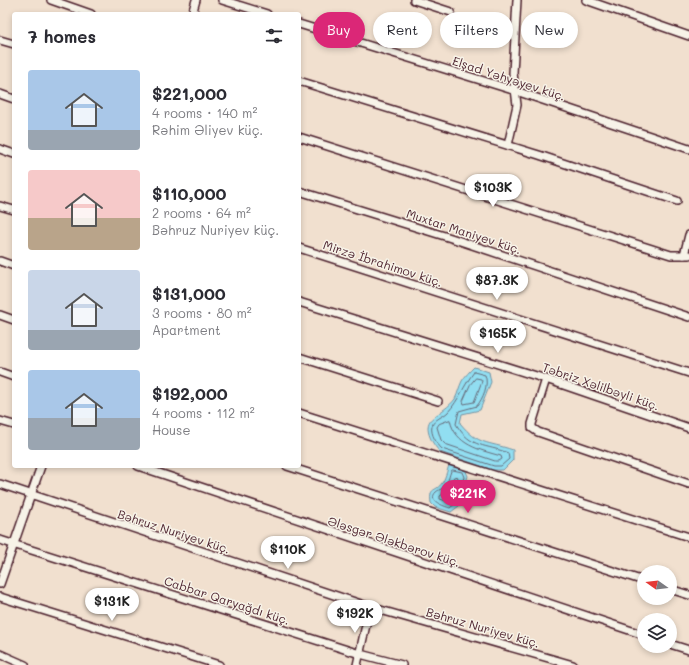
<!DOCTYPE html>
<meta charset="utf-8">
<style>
:root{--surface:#fff;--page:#f7f7f7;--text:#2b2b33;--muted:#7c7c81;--accent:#db2777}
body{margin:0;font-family:Mali,sans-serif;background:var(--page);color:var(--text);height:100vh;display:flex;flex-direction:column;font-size:15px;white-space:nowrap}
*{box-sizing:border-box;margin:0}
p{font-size:13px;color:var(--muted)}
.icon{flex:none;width:22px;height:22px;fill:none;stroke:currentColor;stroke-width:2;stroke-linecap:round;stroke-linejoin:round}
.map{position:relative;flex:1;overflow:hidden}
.panel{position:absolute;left:12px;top:12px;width:289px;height:456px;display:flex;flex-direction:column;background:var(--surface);border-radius:4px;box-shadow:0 2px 6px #0003}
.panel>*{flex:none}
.top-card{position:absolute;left:313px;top:12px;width:316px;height:36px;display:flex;gap:8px}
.needle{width:26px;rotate:284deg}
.buttons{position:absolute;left:637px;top:565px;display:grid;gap:8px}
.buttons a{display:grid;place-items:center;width:40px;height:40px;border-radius:50%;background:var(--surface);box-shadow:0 2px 6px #0003;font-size:20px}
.price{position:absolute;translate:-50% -34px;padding:0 9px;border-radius:14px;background:#fff;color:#222;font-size:13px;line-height:26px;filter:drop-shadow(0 1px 2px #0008)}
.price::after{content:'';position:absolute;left:50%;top:24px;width:12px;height:9px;margin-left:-6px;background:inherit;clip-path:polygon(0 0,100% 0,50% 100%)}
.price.on{background:var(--accent);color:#fff}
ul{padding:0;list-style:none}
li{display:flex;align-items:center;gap:12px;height:100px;padding:0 16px}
li span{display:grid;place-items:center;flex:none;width:112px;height:80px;border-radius:4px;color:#555}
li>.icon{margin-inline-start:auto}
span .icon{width:48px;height:48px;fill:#fffc;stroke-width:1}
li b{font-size:17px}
h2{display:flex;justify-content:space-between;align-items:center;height:48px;padding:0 16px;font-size:17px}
.chip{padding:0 14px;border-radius:18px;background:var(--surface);box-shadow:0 2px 6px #0003;font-size:14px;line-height:36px}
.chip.on{background:var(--accent);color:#fff}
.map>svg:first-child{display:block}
.water{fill:#91def1;stroke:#7592a2}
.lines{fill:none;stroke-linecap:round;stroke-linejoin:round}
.shore{stroke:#666b7a;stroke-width:1}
.street-casing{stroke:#4a1f2b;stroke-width:10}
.street{stroke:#f7f3e8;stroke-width:7}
.labels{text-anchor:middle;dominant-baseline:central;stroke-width:3;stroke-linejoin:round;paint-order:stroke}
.street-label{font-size:12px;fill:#4a1f2b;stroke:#f7f3e8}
</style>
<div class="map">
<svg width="689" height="665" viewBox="0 0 689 665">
<rect width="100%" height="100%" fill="#f1e0cf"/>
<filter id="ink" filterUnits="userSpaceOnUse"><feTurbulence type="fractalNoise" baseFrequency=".025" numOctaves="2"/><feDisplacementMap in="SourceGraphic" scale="8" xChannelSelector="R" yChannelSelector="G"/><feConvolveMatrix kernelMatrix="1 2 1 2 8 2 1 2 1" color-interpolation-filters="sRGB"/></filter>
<g filter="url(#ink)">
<g class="water">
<path d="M 474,367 L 489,372 L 491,382 L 480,410 L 462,414 L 460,423 C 479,446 487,441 513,450 L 513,460 L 503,470 L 493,470 L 440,452 C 432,444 421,425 434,417 C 441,411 449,407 455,399 C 458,393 459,387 462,381 C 465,376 470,371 474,367 Z"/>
<path d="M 449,465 L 465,469 L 468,476 L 459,506 L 451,512 L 435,507 L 431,503 C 429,486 435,493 442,483 C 445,479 447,471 449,465 Z"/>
</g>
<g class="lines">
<g class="shore">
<path d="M 474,372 L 485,375 C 489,385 483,398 477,406 L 459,411 L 456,424 C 471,449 486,444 508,453 L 509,459 L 501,466 L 494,466 L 442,449 C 437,444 430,434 432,426 C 434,419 443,417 448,412 C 459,400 464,385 474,372 Z"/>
<path d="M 476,378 L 481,379 L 482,381 L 474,402 L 464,404 L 463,401 L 470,385 Z"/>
<path d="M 450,420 C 455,445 480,450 501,456 L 502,459 L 499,461 L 495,461 L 445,444 L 441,440 L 437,427 L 439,424 Z"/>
<path d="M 453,470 L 462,472 L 464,477 L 456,503 L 450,508 C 444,506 427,501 436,492 C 438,490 442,489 445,487 C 448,483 449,476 451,471 Z"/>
<path d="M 454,477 L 457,476 L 458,478 L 451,501 L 449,502 L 440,499 L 440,496 L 449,490 Z"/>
</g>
<g class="street-casing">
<g id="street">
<path d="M 51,0 L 91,14"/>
<path d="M 222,0 L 267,14"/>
<path d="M 414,0 L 451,12"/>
<path d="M 586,0 L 689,36"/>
<path d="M 192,14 L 196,0"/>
<path d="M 299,24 L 516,91 L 689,149"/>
<path d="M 0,40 L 14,44"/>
<path d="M 299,81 L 539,155 L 677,201"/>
<path d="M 0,94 L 14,99"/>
<path d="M 299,137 L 671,255 L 689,255"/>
<path d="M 508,145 L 517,105 L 513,73 L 517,0"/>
<path d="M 0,149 L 14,154"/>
<path d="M 299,191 L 451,238 L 689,317"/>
<path d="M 0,206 L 14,210"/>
<path d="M 299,248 L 689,373"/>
<path d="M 684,255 L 689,235"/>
<path d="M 0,261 L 14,266"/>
<path d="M 299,302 L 546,379 L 689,428"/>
<path d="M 0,315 L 14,320"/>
<path d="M 299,357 L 438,401"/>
<path d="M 0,372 L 14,377"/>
<path d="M 546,379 L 532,424 L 532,428 L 538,432 L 689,484"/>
<path d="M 299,413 L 689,537"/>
<path d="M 0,421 L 14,425"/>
<path d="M 138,466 L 644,635"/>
<path d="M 287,466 L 644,581"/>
<path d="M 0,484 L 370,607 L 573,665"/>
<path d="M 0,540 L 360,654 L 402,665"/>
<path d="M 0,584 L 41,466"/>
<path d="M 670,589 L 689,595"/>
<path d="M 0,597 L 219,665"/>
<path d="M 670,644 L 689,650"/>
<path d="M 0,654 L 25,665"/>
<path d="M 357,665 L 370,607"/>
</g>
</g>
<use href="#street" class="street"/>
</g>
</g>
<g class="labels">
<g class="street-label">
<text transform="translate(509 78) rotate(18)">Elşad Yəhyəyev küç.</text>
<text transform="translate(464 231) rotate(18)">Muxtar Maniyev küç.</text>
<text transform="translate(383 263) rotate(18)">Mirzə İbrahimov küç.</text>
<text transform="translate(601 386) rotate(19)">Təbriz Xəlilbəyli küç.</text>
<text transform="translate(174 531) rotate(18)">Bəhruz Nuriyev küç.</text>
<text transform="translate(394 541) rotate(18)">Ələsgər Ələkbərov küç.</text>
<text transform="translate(227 600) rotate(18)">Cabbar Qaryağdı küç.</text>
<text transform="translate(483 627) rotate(16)">Bəhruz Nuriyev küç.</text>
</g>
</g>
</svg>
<div class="buttons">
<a><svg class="needle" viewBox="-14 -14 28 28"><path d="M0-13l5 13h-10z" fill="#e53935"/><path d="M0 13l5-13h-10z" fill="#7c7c81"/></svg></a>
<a><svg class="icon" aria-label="layers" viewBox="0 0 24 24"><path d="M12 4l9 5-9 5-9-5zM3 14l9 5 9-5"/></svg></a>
</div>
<b class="price" style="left:493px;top:208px">$103K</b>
<b class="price" style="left:497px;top:301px">$87.3K</b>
<b class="price" style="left:498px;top:354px">$165K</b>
<b class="price on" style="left:468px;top:514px">$221K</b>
<b class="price" style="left:288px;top:570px">$110K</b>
<b class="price" style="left:112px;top:622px">$131K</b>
<b class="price" style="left:355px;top:634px">$192K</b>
<div class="top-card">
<a class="chip on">Buy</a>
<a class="chip">Rent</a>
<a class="chip">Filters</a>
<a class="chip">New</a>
</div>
<section class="panel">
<h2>7 homes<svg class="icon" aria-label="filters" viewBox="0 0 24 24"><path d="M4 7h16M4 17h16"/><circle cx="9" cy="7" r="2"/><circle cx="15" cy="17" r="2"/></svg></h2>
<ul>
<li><span style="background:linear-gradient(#a9c7e8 75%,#9aa5b1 0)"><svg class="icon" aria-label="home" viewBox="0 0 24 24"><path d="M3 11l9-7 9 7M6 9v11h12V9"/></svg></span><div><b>$221,000</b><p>4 rooms · 140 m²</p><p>Rəhim Əliyev küç.</p></div></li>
<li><span style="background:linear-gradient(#f6c9c9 60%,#b9a48a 0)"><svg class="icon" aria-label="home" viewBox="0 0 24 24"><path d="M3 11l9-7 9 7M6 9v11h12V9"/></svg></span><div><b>$110,000</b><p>2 rooms · 64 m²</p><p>Bəhruz Nuriyev küç.</p></div></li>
<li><span style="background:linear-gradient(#c9d6e8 75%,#9aa5b1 0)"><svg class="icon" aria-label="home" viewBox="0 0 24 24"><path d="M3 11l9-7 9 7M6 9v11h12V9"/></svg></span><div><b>$131,000</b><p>3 rooms · 80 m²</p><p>Apartment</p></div></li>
<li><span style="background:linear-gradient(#a9c7e8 60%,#9aa5b1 0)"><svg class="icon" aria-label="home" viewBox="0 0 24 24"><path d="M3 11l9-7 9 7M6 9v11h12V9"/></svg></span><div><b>$192,000</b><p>4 rooms · 112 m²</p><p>House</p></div></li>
</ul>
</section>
</div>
